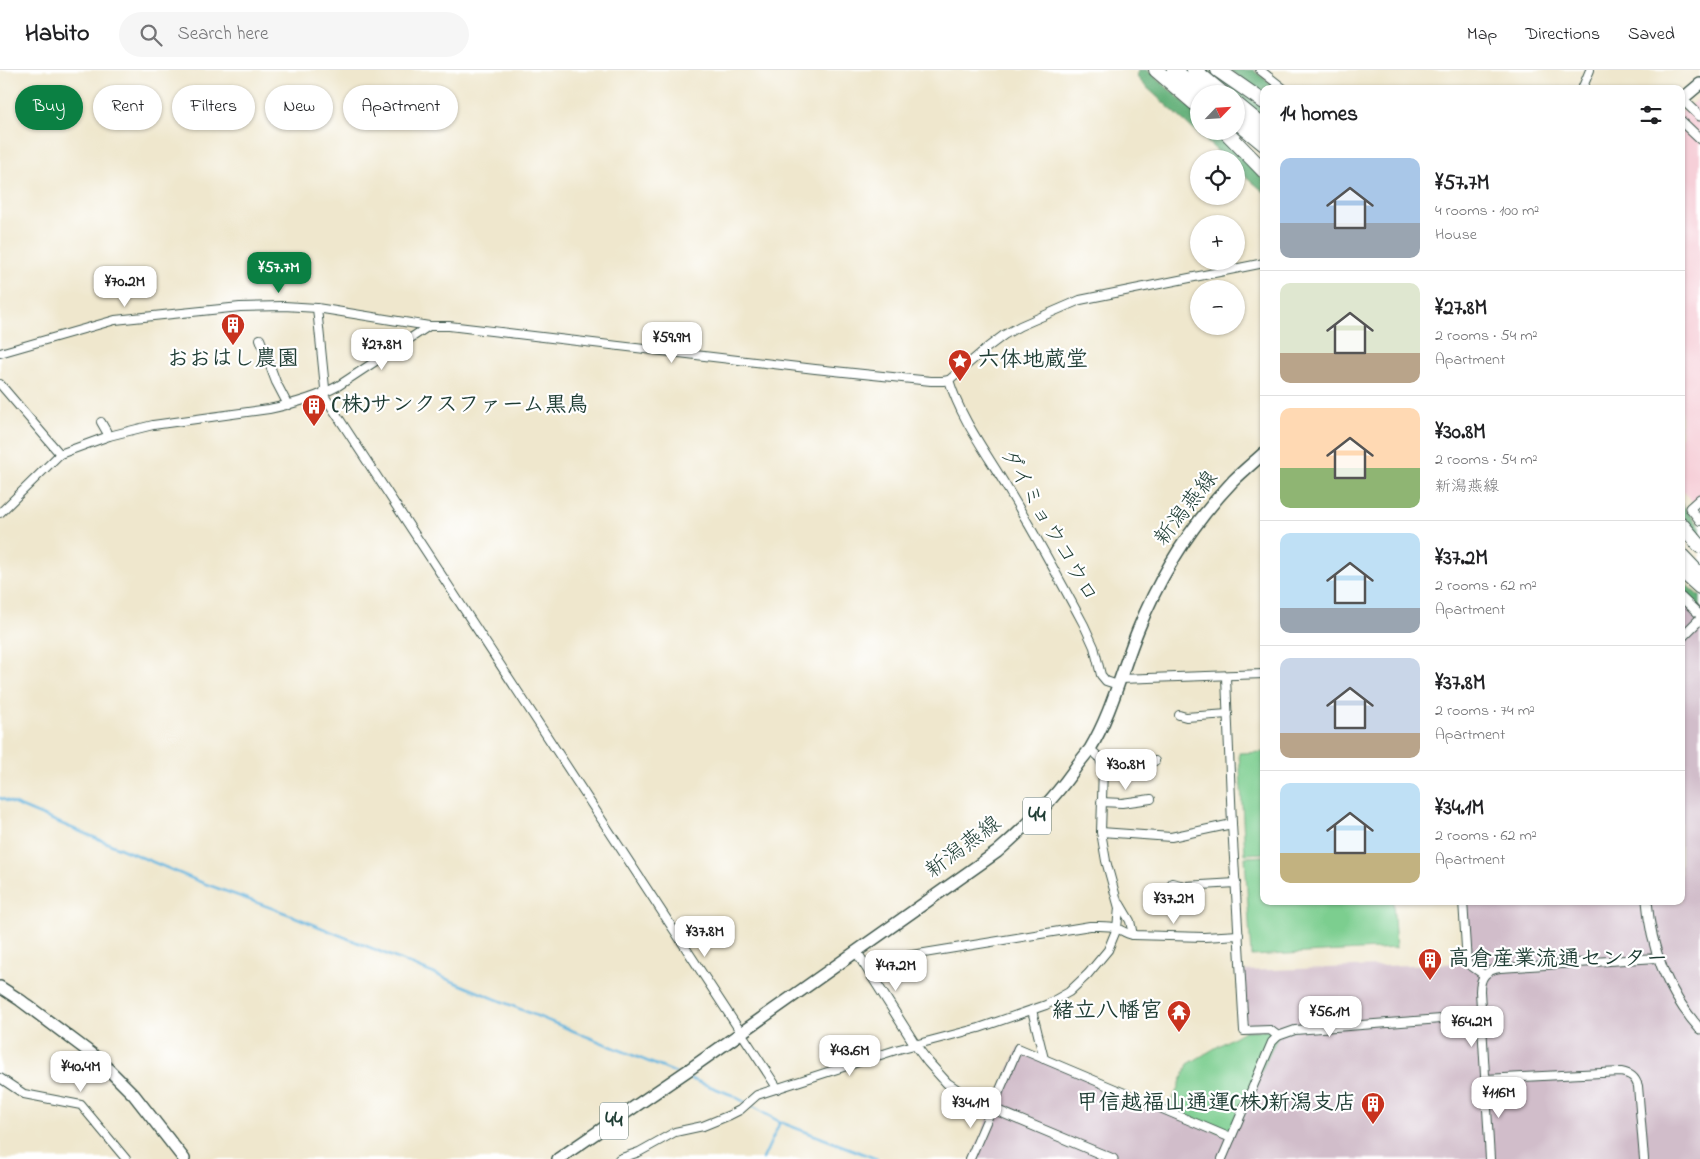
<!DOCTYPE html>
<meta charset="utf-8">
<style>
:root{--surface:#fff;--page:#f6f6f6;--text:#202124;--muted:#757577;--line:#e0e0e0;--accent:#0b8043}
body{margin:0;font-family:"Indie Flower","Klee One",sans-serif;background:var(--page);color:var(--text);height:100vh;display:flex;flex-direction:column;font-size:19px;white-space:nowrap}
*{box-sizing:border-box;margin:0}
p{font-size:16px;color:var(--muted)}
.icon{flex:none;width:28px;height:28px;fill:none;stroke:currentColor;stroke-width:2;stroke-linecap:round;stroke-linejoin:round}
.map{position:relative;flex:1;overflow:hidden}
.side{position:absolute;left:1260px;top:15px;width:425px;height:820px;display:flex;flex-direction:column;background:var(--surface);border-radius:10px;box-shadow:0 1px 4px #0004}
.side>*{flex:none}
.top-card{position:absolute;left:15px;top:15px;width:475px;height:45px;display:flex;gap:10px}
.needle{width:32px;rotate:65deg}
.fabs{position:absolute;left:1190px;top:15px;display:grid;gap:10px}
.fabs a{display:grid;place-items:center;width:55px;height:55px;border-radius:50%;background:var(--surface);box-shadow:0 1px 4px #0004;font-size:25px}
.price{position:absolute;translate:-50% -42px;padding:0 11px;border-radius:10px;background:#fff;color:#222;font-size:16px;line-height:32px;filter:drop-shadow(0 1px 2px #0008)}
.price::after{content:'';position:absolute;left:50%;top:30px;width:15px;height:11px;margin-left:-8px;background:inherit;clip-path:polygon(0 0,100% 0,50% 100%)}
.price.active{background:var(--accent);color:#fff}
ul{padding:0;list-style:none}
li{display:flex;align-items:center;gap:15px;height:125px;padding:0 20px}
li+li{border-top:1px solid var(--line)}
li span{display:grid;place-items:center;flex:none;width:140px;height:100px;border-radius:10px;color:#555}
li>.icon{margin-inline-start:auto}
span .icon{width:60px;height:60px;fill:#fffc;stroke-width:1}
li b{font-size:21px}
h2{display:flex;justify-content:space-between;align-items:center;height:60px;padding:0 20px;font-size:21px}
.pill{padding:0 18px;border-radius:22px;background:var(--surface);box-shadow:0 1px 4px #0004;font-size:18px;line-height:45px}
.pill.active{background:var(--accent);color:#fff}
header{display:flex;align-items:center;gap:30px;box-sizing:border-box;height:70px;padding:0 25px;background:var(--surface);border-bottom:1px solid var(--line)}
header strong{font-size:24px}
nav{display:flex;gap:28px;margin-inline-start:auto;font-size:18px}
.search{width:350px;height:45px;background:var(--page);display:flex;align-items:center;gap:12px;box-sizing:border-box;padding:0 18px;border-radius:28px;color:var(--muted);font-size:19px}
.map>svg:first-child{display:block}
.built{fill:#f6cfd8}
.industrial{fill:#d1bdca}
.green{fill:#7cce8f;stroke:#4e8662}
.forest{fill:#65b17a;stroke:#427757}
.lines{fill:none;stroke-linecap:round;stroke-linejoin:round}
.stream{stroke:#63b4de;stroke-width:2.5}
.minor-casing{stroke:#3e564b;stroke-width:10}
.tertiary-casing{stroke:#3e564b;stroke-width:11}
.primary-casing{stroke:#3e564b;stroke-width:14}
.motorway-casing{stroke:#3e564b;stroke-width:16}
.minor{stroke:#fff;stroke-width:8}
.tertiary{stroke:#fff;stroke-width:9}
.primary{stroke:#fff;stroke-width:11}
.motorway{stroke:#fff;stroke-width:14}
.labels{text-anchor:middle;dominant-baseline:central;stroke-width:4.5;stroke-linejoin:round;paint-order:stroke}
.shield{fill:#fff;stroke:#627771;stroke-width:1}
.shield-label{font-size:21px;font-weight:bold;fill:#1f3d34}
.poi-label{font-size:22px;font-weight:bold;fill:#1f3d34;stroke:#fff;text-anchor:start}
.street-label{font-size:22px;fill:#1f3d34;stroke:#fff}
</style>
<header>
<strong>Habito</strong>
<div class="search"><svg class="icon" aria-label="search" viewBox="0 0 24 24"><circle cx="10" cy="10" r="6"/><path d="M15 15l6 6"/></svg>Search here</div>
<nav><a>Map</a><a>Directions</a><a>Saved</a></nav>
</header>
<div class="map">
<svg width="1700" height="1089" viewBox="0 0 1700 1089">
<rect width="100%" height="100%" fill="#fff"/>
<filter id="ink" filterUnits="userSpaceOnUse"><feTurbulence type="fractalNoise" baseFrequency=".02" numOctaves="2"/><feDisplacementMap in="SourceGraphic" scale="10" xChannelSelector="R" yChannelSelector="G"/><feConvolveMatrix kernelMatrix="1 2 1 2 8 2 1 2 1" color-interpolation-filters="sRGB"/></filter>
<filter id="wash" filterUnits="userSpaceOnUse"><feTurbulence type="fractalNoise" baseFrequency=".0096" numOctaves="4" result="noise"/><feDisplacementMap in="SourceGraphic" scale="20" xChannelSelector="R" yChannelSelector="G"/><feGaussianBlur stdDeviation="1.12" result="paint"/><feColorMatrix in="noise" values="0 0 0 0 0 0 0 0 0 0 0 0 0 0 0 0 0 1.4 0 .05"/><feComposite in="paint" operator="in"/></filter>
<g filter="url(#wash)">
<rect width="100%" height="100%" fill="#efe7cd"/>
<path class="built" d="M 1700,27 L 1700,441 L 1681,418 L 1681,42 Z"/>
<path class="industrial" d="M 1681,527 L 1700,545 L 1700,1089 L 971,1089 L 1018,978 L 1231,1068 L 1244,961 L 1241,901 L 1466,893 L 1463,831 L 1681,831 Z"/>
<g class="green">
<path d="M 1264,682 L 1264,783 L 1245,784 L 1239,683 Z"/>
<path d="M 1264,786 L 1264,831 L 1393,831 L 1396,878 L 1251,886 L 1245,787 Z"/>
<path d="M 1270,960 L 1278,966 L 1230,1067 L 1168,1041 L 1188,994 L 1244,961 Z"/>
</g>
<g class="forest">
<path d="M 1138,0 L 1147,0 L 1199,45 L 1199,61 L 1216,61 L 1264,110 L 1264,122 L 1236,98 L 1236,89 L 1226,89 L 1143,14 L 1137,7 Z"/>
<path d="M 1207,0 L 1209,0 L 1264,38 L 1264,47 Z"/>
<path d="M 1230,0 L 1253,0 L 1278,19 L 1264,19 L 1264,24 Z"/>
<path d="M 1681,433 L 1700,456 L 1700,465 L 1681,444 Z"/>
<path d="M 1681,509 L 1700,526 L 1700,538 L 1681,520 Z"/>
</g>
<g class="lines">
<g class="stream">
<path d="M 0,728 L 203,813 L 288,844 L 676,1003"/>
<path d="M 686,1007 L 732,1025 L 780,1052 L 877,1089"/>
<path d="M 763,1089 L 780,1052"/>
</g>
</g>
</g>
<g filter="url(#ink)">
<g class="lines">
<g class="minor-casing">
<g id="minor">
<path d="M 1260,0 L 1284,19"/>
<path d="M 1582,19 L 1590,0"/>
<path d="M 317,238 L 325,318 L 323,324 L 778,1019"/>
<path d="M 260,269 L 276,312 L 288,335"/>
<path d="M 0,283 L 115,250 L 240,237 L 284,236 L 317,238 L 429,256 L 449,256 L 815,299 L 931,311 L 943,311 L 949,310 L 988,277 L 1004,265 L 1020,256 L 1080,230 L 1264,193"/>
<path d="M 949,310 C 961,350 988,385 1009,421 C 1035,464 1060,510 1084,555 L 1094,577 L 1101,605 L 1106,611 L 1118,615"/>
<path d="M 0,314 L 60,384"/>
<path d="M 101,352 L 109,366"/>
<path d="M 1690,438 L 1700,451"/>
<path d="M 0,443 L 60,384 L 109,366 L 153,355 L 269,339 C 293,334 316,328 338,316 L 429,256"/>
<path d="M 1681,527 L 1700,545"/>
<path d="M 1226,607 L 1232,754 L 1244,961 L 1270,960 L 1278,966"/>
<path d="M 1120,609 L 1264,604"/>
<path d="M 1179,645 L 1186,647 L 1228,644"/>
<path d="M 1104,700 L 1155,691"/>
<path d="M 1101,732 L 1122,733 L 1151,729"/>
<path d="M 1101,762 L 1171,767 L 1232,754"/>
<path d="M 1172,813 L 1185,816 L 1236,813"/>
<path d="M 1463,831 L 1467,893 L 1484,905"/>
<path d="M 1120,834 L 1130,851 L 1133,865 L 1204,867 L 1239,865"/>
<path d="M 863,893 L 1090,856 C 1099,856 1109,855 1117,858 C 1123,861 1126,864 1133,865"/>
<path d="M 1032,940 L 1044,989"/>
<path d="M 0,1008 L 24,1024 L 81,1035 L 126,1089"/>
<path d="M 1486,1009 L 1621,1002 C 1631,1004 1635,1007 1638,1016 L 1644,1089"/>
<path d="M 619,1089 L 639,1082 L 675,1062 L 703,1056 L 730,1045 L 740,1040 L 757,1025 L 899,979 L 979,958 L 1046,935 L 1069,922 L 1088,904 L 1108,880 L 1117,858 L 1119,838 L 1106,791 L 1101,762 L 1103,697 L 1099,687 L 1090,679"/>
<path d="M 970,1089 L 1018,978 L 1231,1068"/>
<path d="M 1222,1089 L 1272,972 L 1278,966 L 1295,960 L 1481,946"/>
<path d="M 1490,1089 L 1480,921 C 1480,907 1486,900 1500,898 L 1657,888"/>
</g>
</g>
<g class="tertiary-casing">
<g id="tertiary">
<path d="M 1682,29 L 1700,46"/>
<path d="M 1681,51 L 1700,69"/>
<path d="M 1690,438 L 1700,429"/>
<path d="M 1681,568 L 1700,549"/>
<path d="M 1647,831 C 1651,880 1667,922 1700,959"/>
<path d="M 856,881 L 916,976 L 928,992 L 947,1013 L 972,1030 L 1113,1089"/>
</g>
</g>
<g class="primary-casing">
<g id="primary">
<path d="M 1681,30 L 1700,14"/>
<path d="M 0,917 L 20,930 L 96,987 L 134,1025 L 184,1089"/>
<path d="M 558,1089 L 687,1001 L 997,782 C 1027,756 1056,728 1078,694 C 1082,689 1086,684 1090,679 C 1112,642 1122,599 1138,560 C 1160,505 1192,454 1233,411 C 1243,401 1254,392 1264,383"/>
</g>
</g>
<g class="motorway-casing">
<g id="motorway">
<path d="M 1156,0 L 1199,37"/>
<path d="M 1174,0 L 1203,24"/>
<path d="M 1194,0 L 1223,24"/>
<path d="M 1218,0 L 1264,32"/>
<path d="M 1236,34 L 1264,57"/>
<path d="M 1236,51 L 1264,74"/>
<path d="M 1225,61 L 1264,101"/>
<path d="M 1681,454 L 1700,476"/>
<path d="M 1681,485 L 1700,505"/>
<path d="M 1681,500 L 1700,517"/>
</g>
</g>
<use href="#minor" class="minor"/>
<use href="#tertiary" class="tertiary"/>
<use href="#primary" class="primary"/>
<use href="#motorway" class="motorway"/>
</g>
</g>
<defs>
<g id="building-pin" transform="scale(1.25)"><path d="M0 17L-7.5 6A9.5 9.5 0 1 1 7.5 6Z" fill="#c8321e" stroke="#fff"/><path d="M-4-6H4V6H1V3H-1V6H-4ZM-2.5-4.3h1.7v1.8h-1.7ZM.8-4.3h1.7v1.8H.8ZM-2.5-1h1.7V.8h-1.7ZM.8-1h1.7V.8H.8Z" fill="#fff"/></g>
<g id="sight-pin" transform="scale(1.25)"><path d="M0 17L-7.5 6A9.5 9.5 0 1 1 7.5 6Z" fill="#c8321e" stroke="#fff"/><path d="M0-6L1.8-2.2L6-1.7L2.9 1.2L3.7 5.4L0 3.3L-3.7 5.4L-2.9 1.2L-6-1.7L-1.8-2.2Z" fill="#fff"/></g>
<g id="temple-pin" transform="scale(1.25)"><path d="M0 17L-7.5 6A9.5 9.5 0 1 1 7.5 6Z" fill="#c8321e" stroke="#fff"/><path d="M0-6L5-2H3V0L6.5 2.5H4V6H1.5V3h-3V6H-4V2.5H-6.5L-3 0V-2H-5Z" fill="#fff"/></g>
</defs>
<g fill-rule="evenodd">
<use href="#building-pin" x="233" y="255"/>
<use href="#sight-pin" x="960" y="291"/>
<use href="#building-pin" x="314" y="336"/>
<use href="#building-pin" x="1430" y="890"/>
<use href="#temple-pin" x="1179" y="942"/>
<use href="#building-pin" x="1373" y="1034"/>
</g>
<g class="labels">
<g class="shield">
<rect x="1023" y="727.5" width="28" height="37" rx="4"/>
<rect x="600" y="1032.5" width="28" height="37" rx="4"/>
</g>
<g class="shield-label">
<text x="1037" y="746">44</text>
<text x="614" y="1051">44</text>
</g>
<g class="poi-label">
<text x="233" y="290" text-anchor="middle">おおはし農園</text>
<text x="978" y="291">六体地蔵堂</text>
<text x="332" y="336">(株)サンクスファーム黒鳥</text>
<text x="1448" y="890">高倉産業流通センター</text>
<text x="1162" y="942" text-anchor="end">緒立八幡宮</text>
<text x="1356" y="1034" text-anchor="end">甲信越福山通運(株)新潟支店</text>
</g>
<g class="street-label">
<text transform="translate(1187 439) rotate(-52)">新潟燕線</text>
<text transform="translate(1048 456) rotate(60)">ダイミョウコウロ</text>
<text transform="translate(964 778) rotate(-37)">新潟燕線</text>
</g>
</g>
</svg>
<div class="fabs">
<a><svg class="needle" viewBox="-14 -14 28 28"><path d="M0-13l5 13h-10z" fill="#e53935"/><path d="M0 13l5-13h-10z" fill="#757577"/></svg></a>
<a><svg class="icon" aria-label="locate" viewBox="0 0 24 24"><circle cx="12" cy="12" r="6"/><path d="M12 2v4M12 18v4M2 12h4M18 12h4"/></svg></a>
<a>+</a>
<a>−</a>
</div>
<b class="price active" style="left:279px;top:224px">¥57.7M</b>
<b class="price" style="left:125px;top:238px">¥70.2M</b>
<b class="price" style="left:672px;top:294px">¥59.9M</b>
<b class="price" style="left:382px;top:301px">¥27.8M</b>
<b class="price" style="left:1126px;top:721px">¥30.8M</b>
<b class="price" style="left:1174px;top:855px">¥37.2M</b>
<b class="price" style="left:705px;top:888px">¥37.8M</b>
<b class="price" style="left:896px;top:922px">¥47.2M</b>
<b class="price" style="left:1330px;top:968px">¥56.1M</b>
<b class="price" style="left:1472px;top:978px">¥64.2M</b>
<b class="price" style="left:850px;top:1007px">¥43.6M</b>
<b class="price" style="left:81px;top:1023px">¥40.4M</b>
<b class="price" style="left:1499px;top:1049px">¥116M</b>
<b class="price" style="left:971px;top:1059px">¥34.1M</b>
<div class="top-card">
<a class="pill active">Buy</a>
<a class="pill">Rent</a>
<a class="pill">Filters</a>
<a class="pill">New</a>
<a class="pill">Apartment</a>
</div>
<section class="side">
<h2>14 homes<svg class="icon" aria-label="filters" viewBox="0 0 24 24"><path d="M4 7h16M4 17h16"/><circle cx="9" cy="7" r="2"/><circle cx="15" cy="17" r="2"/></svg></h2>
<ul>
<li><span style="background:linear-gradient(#a9c7e8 65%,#9aa5b1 0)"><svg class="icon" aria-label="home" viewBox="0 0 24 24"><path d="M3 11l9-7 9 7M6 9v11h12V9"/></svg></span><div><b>¥57.7M</b><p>4 rooms · 100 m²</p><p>House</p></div></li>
<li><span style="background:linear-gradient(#dfe7d0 70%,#b9a48a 0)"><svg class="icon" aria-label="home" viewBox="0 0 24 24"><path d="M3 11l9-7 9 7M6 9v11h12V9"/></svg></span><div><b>¥27.8M</b><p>2 rooms · 54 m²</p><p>Apartment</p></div></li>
<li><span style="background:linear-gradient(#ffd9b3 60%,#8fb573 0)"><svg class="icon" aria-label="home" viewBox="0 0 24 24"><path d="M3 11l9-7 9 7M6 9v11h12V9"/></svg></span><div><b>¥30.8M</b><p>2 rooms · 54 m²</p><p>新潟燕線</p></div></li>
<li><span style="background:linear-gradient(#bfe0f5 75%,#9aa5b1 0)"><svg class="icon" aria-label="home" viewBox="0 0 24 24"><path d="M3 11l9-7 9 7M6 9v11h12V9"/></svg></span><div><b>¥37.2M</b><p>2 rooms · 62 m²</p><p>Apartment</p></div></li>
<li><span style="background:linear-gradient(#c9d6e8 75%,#b9a48a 0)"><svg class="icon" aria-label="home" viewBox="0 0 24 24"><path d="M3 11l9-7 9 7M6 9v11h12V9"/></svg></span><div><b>¥37.8M</b><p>2 rooms · 74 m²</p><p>Apartment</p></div></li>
<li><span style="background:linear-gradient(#bfe0f5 70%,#c2b280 0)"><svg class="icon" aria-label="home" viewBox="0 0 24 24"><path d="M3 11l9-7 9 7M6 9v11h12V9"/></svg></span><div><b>¥34.1M</b><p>2 rooms · 62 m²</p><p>Apartment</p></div></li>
</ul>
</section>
</div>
